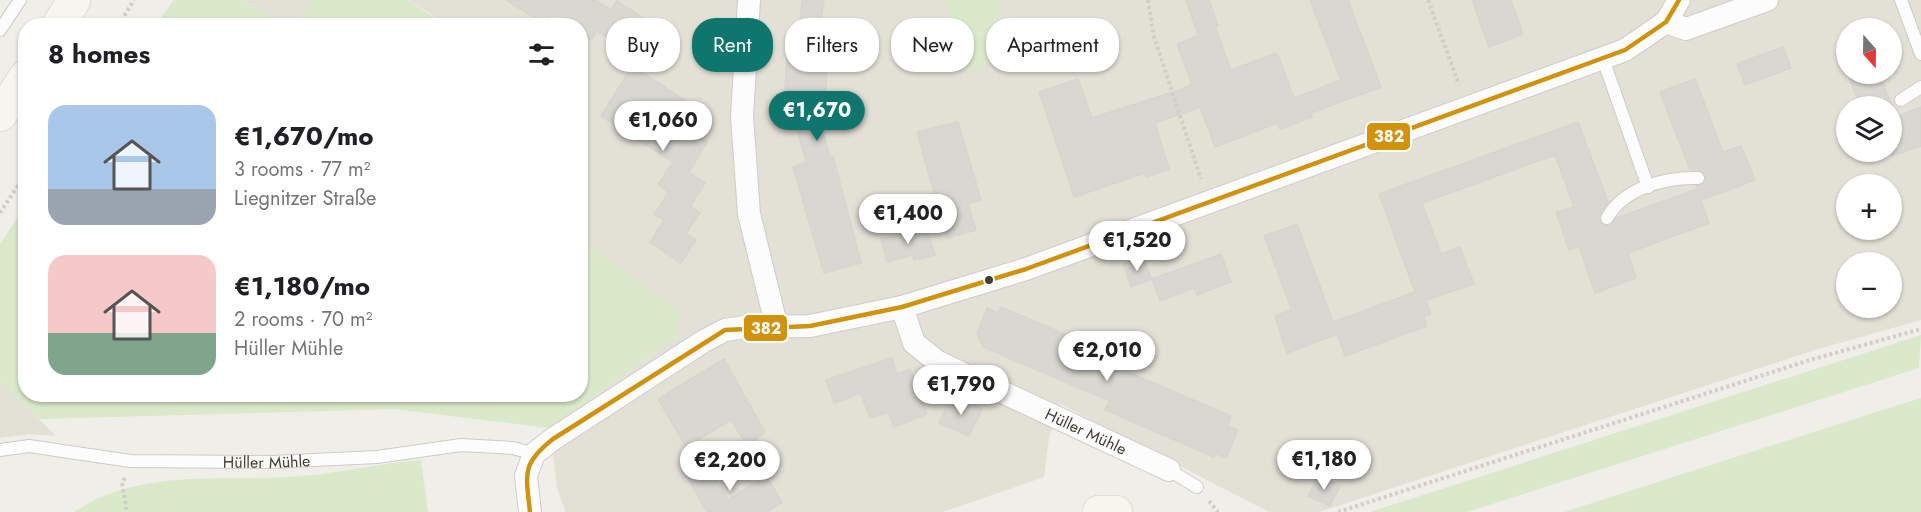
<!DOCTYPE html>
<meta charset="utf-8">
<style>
:root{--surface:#fff;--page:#f6f6f6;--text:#202124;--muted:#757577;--accent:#0f766e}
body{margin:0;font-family:Jost,sans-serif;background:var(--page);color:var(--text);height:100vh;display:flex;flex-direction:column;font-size:22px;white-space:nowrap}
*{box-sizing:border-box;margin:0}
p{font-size:20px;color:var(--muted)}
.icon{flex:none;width:33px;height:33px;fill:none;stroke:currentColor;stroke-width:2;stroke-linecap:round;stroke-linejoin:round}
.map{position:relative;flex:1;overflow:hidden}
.drawer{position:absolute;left:18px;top:18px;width:570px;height:384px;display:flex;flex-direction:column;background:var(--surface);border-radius:24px;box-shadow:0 2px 4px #0004}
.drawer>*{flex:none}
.hud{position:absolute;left:606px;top:18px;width:570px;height:54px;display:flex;gap:12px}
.needle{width:39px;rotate:160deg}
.fabs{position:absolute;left:1836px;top:18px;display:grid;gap:12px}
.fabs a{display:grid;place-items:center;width:66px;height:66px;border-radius:50%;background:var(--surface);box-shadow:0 2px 4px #0004;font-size:30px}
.price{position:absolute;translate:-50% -51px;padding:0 14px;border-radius:21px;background:#fff;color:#222;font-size:20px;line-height:39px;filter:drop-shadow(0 2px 3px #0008)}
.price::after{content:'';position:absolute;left:50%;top:36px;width:18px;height:14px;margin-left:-9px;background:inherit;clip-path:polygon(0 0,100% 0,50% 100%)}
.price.on{background:var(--accent);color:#fff}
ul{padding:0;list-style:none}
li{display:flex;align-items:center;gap:18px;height:150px;padding:0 30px}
li span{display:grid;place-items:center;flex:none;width:168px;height:120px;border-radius:18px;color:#555}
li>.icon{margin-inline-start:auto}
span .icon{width:72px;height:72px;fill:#fffc;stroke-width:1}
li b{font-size:26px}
h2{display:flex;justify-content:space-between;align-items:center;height:72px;padding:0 30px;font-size:26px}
.pill{padding:0 21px;border-radius:24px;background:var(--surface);box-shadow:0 2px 4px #0004;font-size:21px;line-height:54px}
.pill.on{background:var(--accent);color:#fff}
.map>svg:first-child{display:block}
.residential{fill:#e3e0d6;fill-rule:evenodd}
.green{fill:#d9e9c9}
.building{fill:#d8d7d1;stroke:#d7d5ce;stroke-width:1.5}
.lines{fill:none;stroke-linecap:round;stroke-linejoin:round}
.lane-casing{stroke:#cdccc6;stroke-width:14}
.street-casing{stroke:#cdccc6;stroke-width:24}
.secondary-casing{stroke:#cecbc0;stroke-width:34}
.path{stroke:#d0ceca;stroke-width:4;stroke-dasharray:3 3;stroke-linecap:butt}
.lane{stroke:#fdfcfc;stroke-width:12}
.street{stroke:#fdfcfc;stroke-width:22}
.secondary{stroke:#f6f5ee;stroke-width:33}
.bus-1-casing{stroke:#fff;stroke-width:9}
.bus-1{stroke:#d3920b;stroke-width:4.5}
.bus-dot{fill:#444035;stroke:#fff;stroke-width:2}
.labels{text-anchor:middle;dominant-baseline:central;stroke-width:4.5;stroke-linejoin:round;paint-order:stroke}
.street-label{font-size:16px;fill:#444035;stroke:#fff}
.line-badge{stroke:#fff;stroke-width:2}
.badge-label{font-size:16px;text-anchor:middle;font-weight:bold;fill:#fff}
</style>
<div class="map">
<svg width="1921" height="512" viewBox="0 0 1921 512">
<rect width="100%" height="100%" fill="#efeee8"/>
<g class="residential">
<path d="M 243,0 L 312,0 L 293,26 L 286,25 Z"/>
<path d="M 409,0 L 1921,0 L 1921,320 L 1815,350 L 1319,512 L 1269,512 L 1060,404 L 1049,438 L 1044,477 L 943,512 L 566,512 L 557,489 L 550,428 L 677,337 L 678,313 L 581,239 L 580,26 L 448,25 ZM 1846,28 L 1892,28 L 1892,74 L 1846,74 ZM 1846,106 L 1892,106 L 1892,152 L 1846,152 ZM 1846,184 L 1892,184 L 1892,230 L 1846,230 ZM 1846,262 L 1892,262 L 1892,308 L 1846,308 Z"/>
<path d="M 0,382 L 56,436 L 30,434 L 0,438 Z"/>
</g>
<g class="green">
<path d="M 174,0 L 243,0 L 286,25 L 155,25 Z"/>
<path d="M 312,0 L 408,0 L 446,25 L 293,25 Z"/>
<path d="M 947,0 L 1000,0 L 991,64 L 956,72 Z"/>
<path d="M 25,206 L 26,394 L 580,394 L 581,239 L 679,313 L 677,337 L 550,428 L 394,409 L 39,419 L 0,382 L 0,244 Z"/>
<path d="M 1921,335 L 1919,368 L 1467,512 L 1370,512 Z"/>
<path d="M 1921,398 L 1921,512 L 1564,512 L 1892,407 Z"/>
<path d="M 421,460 L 428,512 L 74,512 C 138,469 216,481 289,477 C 333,475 377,463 421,460 Z"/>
</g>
<g class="building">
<path d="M 506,0 L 595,0 L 611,10 L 617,1 L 657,27 L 638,57 L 597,31 L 591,40 L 580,33 L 580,26 L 568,26 L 551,15 L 544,24 Z"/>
<path d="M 802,0 L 824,0 L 819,37 L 829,38 L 823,133 L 830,157 L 833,156 L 861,263 L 824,273 L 793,167 L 806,163 L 792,109 L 784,108 L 788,35 L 798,36 Z"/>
<path d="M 1186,0 L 1209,0 L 1218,26 L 1198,34 Z"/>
<path d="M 1310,0 L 1348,0 L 1381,87 L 1311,113 L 1312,117 L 1280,129 L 1278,123 L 1215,147 L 1200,107 L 1155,123 L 1169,169 L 1146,177 L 1145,173 L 1074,197 L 1039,92 L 1078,79 L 1092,118 L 1182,89 L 1192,84 L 1177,44 L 1216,29 L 1231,70 L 1277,53 L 1294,98 L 1341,80 Z"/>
<path d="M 1472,0 L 1511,0 L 1523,34 L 1489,47 Z"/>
<path d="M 1783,47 L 1791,68 L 1745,85 L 1737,64 Z"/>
<path d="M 632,66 L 700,110 L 687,130 L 707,142 L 689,172 L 681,167 L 705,183 L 690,206 L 700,213 L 686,234 L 696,240 L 681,263 L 650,242 L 664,220 L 654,214 L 669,192 L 658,185 L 673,162 L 601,116 Z"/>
<path d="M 1848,74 L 1880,74 L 1892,106 L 1860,106 Z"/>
<path d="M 1695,79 L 1723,152 L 1741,146 L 1755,180 L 1701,200 L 1697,189 L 1709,223 L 1628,253 L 1636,278 L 1595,293 L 1579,246 L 1569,250 L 1556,212 L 1574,207 L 1555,155 L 1422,203 L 1441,254 L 1460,247 L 1474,284 L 1426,300 L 1431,314 L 1424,317 L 1427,326 L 1345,356 L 1337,334 L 1287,353 L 1275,316 L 1292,310 L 1264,236 L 1297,224 L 1333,322 L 1415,292 L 1379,194 L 1578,122 L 1608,202 L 1600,214 L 1599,221 L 1603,225 L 1610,226 L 1617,218 L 1697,189 L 1696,186 L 1705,182 L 1706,177 L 1702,171 L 1690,170 L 1660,92 Z"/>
<path d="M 1921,107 L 1921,146 L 1892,156 L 1892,118 Z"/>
<path d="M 958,122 L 981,200 L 968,204 L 976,230 L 947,238 L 917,132 Z"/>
<path d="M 926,227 L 935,255 L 914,260 L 913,255 L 887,262 L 881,239 Z"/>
<path d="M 1221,254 L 1231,282 L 1197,295 L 1194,288 L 1160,301 L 1152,279 Z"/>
<path d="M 1143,257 L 1152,279 L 1131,287 L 1123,264 Z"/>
<path d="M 1001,307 L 1106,352 L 1102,361 L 1231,416 L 1227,426 L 1238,430 L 1226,458 L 1215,453 L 1214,457 L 1105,410 L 1110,401 L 983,347 L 977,333 L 987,308 L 998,313 Z"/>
<path d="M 892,358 L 897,374 L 910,369 L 927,414 L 894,427 L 888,412 L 870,418 L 861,393 L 834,403 L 826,380 Z"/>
<path d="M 724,359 L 765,432 L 747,446 L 731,420 L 686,447 L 658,399 Z"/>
<path d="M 953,395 L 982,409 L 969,436 L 939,423 Z"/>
<path d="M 703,456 L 728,500 L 766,476 L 782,502 L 767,512 L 707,512 L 682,468 Z"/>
<path d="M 1318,475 L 1340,486 L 1330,506 L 1308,496 Z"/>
</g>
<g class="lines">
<g class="lane-casing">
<g id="lane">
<path d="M 1901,0 L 1921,54"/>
<path d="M 0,30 L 20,0"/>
<path d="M 1603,59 L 1648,187"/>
<path d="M 1901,100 L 1921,87"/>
<path d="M 1607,218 C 1624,188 1665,177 1698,178"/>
<path id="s1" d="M 0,450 L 29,446 L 130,461 L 272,462 L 377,457 L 461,445 L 513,448 L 534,454"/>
<path d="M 1169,470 L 1197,487"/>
</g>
</g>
<g class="street-casing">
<g id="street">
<path d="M 749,0 L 742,116 L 749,214 L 777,328"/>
<path d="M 1666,22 L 1686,29 L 1767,0"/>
<path id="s2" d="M 902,307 L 914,343 L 938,362 L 1169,470"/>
<path d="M 530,512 L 526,476 L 534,454 L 553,439 L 704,341 L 725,330 L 745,327 L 810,326 L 902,307 L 1026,269 L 1625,50 L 1666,22 L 1679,0"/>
</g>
</g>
<g class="secondary-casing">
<g id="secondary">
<path d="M 58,26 L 74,0"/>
<path d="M 0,115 L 26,76"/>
<path d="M 1099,512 L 1116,512"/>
</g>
</g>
<g class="path">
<path d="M 1148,0 L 1154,37 L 1201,179"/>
<path d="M 1428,0 L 1459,85"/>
<path d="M 118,26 L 134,0"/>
<path d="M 0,213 L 26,173"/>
<path d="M 125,478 L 122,483 L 127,512"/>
<path d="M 1209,501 L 1218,512"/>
<path d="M 1338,512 L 1810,360 L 1921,329"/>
</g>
<use href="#lane" class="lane"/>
<use href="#street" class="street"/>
<use href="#secondary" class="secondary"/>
<g class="bus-1-casing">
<path id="bus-1" d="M 530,512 C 526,474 521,464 553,439 L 725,330 L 810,326 L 902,307 L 1026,269 L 1625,50 L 1666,22 L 1679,0"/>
</g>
<use href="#bus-1" class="bus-1"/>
</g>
<circle class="bus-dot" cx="989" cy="280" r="5"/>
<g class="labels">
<g class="street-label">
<text stroke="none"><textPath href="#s2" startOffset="232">Hüller Mühle</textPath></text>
<text stroke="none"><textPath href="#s1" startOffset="268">Hüller Mühle</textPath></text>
</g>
</g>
<g class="line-badge">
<rect x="1366" y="122" width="45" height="29" rx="6" fill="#d3920b"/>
<rect x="743" y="314" width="45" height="28" rx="6" fill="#d3920b"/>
</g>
<g class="badge-label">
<text x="1389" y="142">382</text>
<text x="766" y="334">382</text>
</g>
</svg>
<div class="fabs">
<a><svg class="needle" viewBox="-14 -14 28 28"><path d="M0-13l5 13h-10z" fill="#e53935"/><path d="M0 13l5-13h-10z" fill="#757577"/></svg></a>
<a><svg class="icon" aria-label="layers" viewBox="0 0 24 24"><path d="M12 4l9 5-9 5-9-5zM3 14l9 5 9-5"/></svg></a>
<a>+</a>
<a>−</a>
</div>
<b class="price on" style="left:817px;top:142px">€1,670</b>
<b class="price" style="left:663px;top:152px">€1,060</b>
<b class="price" style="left:908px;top:245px">€1,400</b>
<b class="price" style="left:1137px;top:272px">€1,520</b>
<b class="price" style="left:1107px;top:382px">€2,010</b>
<b class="price" style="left:961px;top:416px">€1,790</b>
<b class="price" style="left:1324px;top:491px">€1,180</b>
<b class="price" style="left:730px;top:492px">€2,200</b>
<div class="hud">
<a class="pill">Buy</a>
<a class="pill on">Rent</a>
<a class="pill">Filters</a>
<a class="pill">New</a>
<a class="pill">Apartment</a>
</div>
<section class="drawer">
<h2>8 homes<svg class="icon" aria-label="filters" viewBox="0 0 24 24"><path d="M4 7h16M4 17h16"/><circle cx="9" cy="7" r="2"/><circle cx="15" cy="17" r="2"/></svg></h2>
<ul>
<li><span style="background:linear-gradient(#a9c7e8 70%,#9aa5b1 0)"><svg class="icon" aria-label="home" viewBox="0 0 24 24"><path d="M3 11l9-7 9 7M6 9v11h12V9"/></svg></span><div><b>€1,670/mo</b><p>3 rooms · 77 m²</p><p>Liegnitzer Straße</p></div></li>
<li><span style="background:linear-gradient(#f6c9c9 65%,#7fa58c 0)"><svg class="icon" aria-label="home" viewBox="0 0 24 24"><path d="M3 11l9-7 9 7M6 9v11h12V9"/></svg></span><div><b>€1,180/mo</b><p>2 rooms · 70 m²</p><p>Hüller Mühle</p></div></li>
</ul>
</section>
</div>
